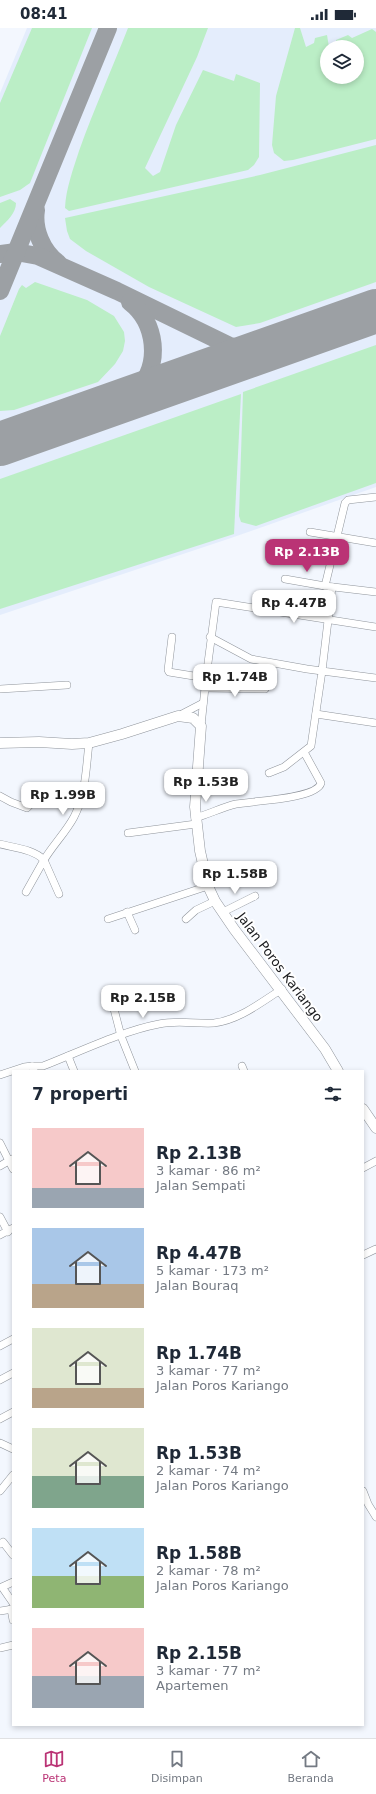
<!DOCTYPE html>
<html lang="id">
<meta charset="utf-8">
<style>
:root{--surface:#fff;--page:#f2f2f3;--text:#1f2937;--muted:#747a83;--line:#e0e1e3;--accent:#ba3375}
body{margin:0;font-family:"DejaVu Sans",sans-serif;background:var(--page);color:var(--text);height:100vh;display:flex;flex-direction:column;font-size:15px;white-space:nowrap}
*{box-sizing:border-box;margin:0}
p{font-size:13px;color:var(--muted)}
.icon{flex:none;width:22px;height:22px;fill:none;stroke:currentColor;stroke-width:2;stroke-linecap:round;stroke-linejoin:round}
.map{position:relative;flex:1;overflow:hidden}
.drawer{position:absolute;left:12px;top:1042px;width:352px;height:656px;display:flex;flex-direction:column;background:var(--surface);border-radius:0px;box-shadow:0 2px 6px #0003}
.drawer>*{flex:none}
.tools{position:absolute;left:320px;top:12px;display:grid;gap:8px}
.tools a{display:grid;place-items:center;width:44px;height:44px;border-radius:50%;background:var(--surface);box-shadow:0 2px 6px #0003;font-size:20px}
.price{position:absolute;translate:-50% -34px;padding:0 9px;border-radius:8px;background:#fff;color:#222;font-size:13px;line-height:26px;filter:drop-shadow(0 1px 2px #0008)}
.price::after{content:'';position:absolute;left:50%;top:24px;width:12px;height:9px;margin-left:-6px;background:inherit;clip-path:polygon(0 0,100% 0,50% 100%)}
.price.current{background:var(--accent);color:#fff}
ul{padding:0;list-style:none}
li{display:flex;align-items:center;gap:12px;height:100px;padding:0 20px}
li span{display:grid;place-items:center;flex:none;width:112px;height:80px;border-radius:0px;color:#555}
li>.icon{margin-inline-start:auto}
span .icon{width:48px;height:48px;fill:#fffc;stroke-width:1}
li b{font-size:17px}
h2{display:flex;justify-content:space-between;align-items:center;height:48px;padding:0 20px;font-size:17px}
.status{display:flex;justify-content:space-between;align-items:center;height:28px;padding:0 20px;background:var(--surface);direction:ltr}
.status svg{height:11px;fill:currentColor}
.tabs{display:flex;justify-content:space-around;align-items:center;height:56px;border-top:1px solid var(--line);background:var(--surface);font-size:11px;color:var(--muted)}
.tabs a{display:grid;justify-items:center;gap:2px}
.tabs .current{color:var(--accent)}
.map>svg:first-child{display:block}
.built{fill:#e4edfc;fill-rule:evenodd}
.green{fill:#bbeec6}
.lines{fill:none;stroke-linecap:round;stroke-linejoin:round}
.taxiway{stroke:#9ca0a4;stroke-width:18}
.runway{stroke:#9ca0a4;stroke-width:44}
.street-casing{stroke:#8f949b;stroke-width:8}
.secondary-casing{stroke:#8f949b;stroke-width:11}
.street{stroke:#fff;stroke-width:7}
.secondary{stroke:#fff;stroke-width:10}
.labels{text-anchor:middle;dominant-baseline:central;stroke-width:4;stroke-linejoin:round;paint-order:stroke}
.street-label{font-size:13px;fill:#1a1b1e;stroke:#fff}
</style>
<div class="status"><b>08:41</b><svg viewBox="0 0 49 12"><path d="M0 12V9h3v3zM5 12V6h3v6zM10 12V3h3v9zM15 12V0h3v12zM26 1h20v11H26zM47 4h2v5h-2z"/></svg></div>
<div class="map">
<svg width="376" height="1710" viewBox="0 0 376 1710">
<rect width="100%" height="100%" fill="#f3f7fe"/>
<path class="built" d="M 27,0 L 376,0 L 376,459 L 231,510 L 0,587 L 0,65 ZM 327,19 L 357,19 L 357,49 L 327,49 Z"/>
<g class="green">
<path d="M 32,0 L 92,0 L 30,155 L 20,162 L 0,169 L 0,75 Z"/>
<path d="M 128,0 L 208,0 L 197,29 L 145,140 L 153,148 L 160,144 L 176,97 L 203,42 L 234,53 L 236,46 L 260,55 L 259,129 L 254,137 L 248,142 L 69,183 L 65,180 C 66,160 73,142 79,123 C 94,81 112,41 128,0 Z"/>
<path d="M 295,0 L 300,0 L 306,19 L 314,15 L 315,10 L 327,7 L 329,19 L 327,19 L 327,49 L 357,49 L 357,19 L 338,19 L 336,12 L 348,7 L 352,10 L 372,1 L 376,4 L 376,111 L 293,132 L 284,133 L 274,125 L 272,117 L 276,68 Z"/>
<path d="M 376,117 L 376,254 L 260,295 L 236,299 L 149,259 L 86,223 L 70,211 L 67,203 L 65,190 L 260,147 Z"/>
<path d="M 10,171 L 16,175 C 16,185 7,193 0,200 L 0,175 Z"/>
<path d="M 35,254 L 87,272 L 114,288 L 124,304 L 125,313 L 123,323 L 115,336 L 98,354 L 14,382 L 0,383 L 0,308 L 19,261 L 22,257 L 26,260 Z"/>
<path d="M 376,317 L 376,455 L 256,498 L 241,494 L 239,488 L 243,364 Z"/>
<path d="M 241,366 L 234,506 L 0,581 L 0,451 Z"/>
</g>
<g class="lines">
<g class="taxiway">
<path d="M 36,182 C 33,201 42,223 58,235"/>
<path d="M 0,226 L 16,224 L 38,228 L 117,263 L 230,318 L 259,325"/>
<path d="M 0,263 L 108,0"/>
<path d="M 122,373 C 127,370 133,367 137,362 C 162,337 156,294 130,274"/>
</g>
<path class="runway" d="M 0,416 L 376,283"/>
<g class="street-casing">
<g id="street">
<path d="M 310,504 L 376,515"/>
<path d="M 285,551 L 325,558 L 376,564"/>
<path d="M 325,558 L 345,475 L 348,472 L 376,469"/>
<path d="M 332,559 L 322,643 L 376,650"/>
<path d="M 172,609 L 168,642 L 169,644 L 206,650"/>
<path d="M 210,609 L 251,631 L 307,641 L 322,643 L 311,718 L 284,739 L 269,745"/>
<path d="M 205,660 L 265,661"/>
<path d="M 0,661 L 67,657"/>
<path d="M 316,686 L 376,695"/>
<path d="M 178,688 L 203,675"/>
<path d="M 201,698 L 206,650 L 216,574 L 376,599"/>
<path d="M 0,768 L 11,774 L 27,780 L 29,778 L 34,766 L 39,765 L 79,778"/>
<path d="M 195,790 C 209,786 223,779 236,776 C 252,773 317,771 321,755 L 304,724"/>
<path d="M 128,805 L 196,796"/>
<path d="M 0,816 C 15,820 33,821 44,832 C 53,817 66,804 74,789 C 86,766 86,740 89,715"/>
<path d="M 26,864 L 44,832 L 59,866"/>
<path d="M 127,884 L 135,902"/>
<path d="M 223,884 L 255,868"/>
<path d="M 108,891 L 208,858"/>
<path d="M 186,891 L 196,882 L 215,873"/>
<path d="M 68,1028 L 74,1043"/>
<path d="M 242,1038 L 244,1043"/>
<path d="M 34,1043 L 32,1038 L 43,1038 C 79,1024 122,1003 159,996 C 177,992 195,996 214,995 C 239,992 260,975 282,961"/>
<path d="M 135,1043 L 121,1008 L 114,981 C 117,966 139,964 151,961"/>
<path d="M 0,1047 L 24,1039 L 32,1038"/>
<path d="M 0,1115 L 13,1141"/>
<path d="M 0,1138 L 12,1131"/>
<path d="M 363,1140 L 376,1133"/>
<path d="M 0,1189 L 8,1204"/>
<path d="M 0,1207 L 13,1200"/>
<path d="M 363,1227 L 376,1221"/>
<path d="M 0,1318 L 13,1311"/>
<path d="M 0,1352 L 13,1345"/>
<path d="M 0,1391 L 13,1384"/>
<path d="M 0,1415 L 13,1421"/>
<path d="M 0,1463 L 13,1447"/>
<path d="M 363,1463 L 368,1476 L 376,1489"/>
<path d="M 0,1516 L 3,1514 L 13,1527"/>
<path d="M 13,1554 L 2,1559 L 13,1575"/>
<path d="M 11,1581 L 13,1592"/>
<path d="M 0,1583 L 13,1581"/>
<path d="M 0,1620 L 13,1617"/>
</g>
</g>
<g class="secondary-casing">
<g id="secondary">
<path d="M 0,715 L 39,714 L 72,716 L 89,715 L 122,706 L 178,688 L 193,690 L 201,698 L 195,779 L 200,823 L 208,858 L 215,873 L 234,901 L 325,1021 L 338,1043"/>
<path d="M 363,1081 L 376,1100"/>
</g>
</g>
<use href="#street" class="street"/>
<use href="#secondary" class="secondary"/>
</g>
<g class="labels">
<g class="street-label">
<text transform="translate(280 939) rotate(53)">Jalan Poros Kariango</text>
</g>
</g>
</svg>
<div class="tools">
<a><svg class="icon" aria-label="layers" viewBox="0 0 24 24"><path d="M12 4l9 5-9 5-9-5zM3 14l9 5 9-5"/></svg></a>
</div>
<b class="price current" style="left:307px;top:545px">Rp 2.13B</b>
<b class="price" style="left:294px;top:596px">Rp 4.47B</b>
<b class="price" style="left:235px;top:670px">Rp 1.74B</b>
<b class="price" style="left:206px;top:775px">Rp 1.53B</b>
<b class="price" style="left:63px;top:788px">Rp 1.99B</b>
<b class="price" style="left:235px;top:867px">Rp 1.58B</b>
<b class="price" style="left:143px;top:991px">Rp 2.15B</b>
<section class="drawer">
<h2>7 properti<svg class="icon" aria-label="filters" viewBox="0 0 24 24"><path d="M4 7h16M4 17h16"/><circle cx="9" cy="7" r="2"/><circle cx="15" cy="17" r="2"/></svg></h2>
<ul>
<li><span style="background:linear-gradient(#f6c9c9 75%,#9aa5b1 0)"><svg class="icon" aria-label="home" viewBox="0 0 24 24"><path d="M3 11l9-7 9 7M6 9v11h12V9"/></svg></span><div><b>Rp 2.13B</b><p>3 kamar · 86 m²</p><p>Jalan Sempati</p></div></li>
<li><span style="background:linear-gradient(#a9c7e8 70%,#b9a48a 0)"><svg class="icon" aria-label="home" viewBox="0 0 24 24"><path d="M3 11l9-7 9 7M6 9v11h12V9"/></svg></span><div><b>Rp 4.47B</b><p>5 kamar · 173 m²</p><p>Jalan Bouraq</p></div></li>
<li><span style="background:linear-gradient(#dfe7d0 75%,#b9a48a 0)"><svg class="icon" aria-label="home" viewBox="0 0 24 24"><path d="M3 11l9-7 9 7M6 9v11h12V9"/></svg></span><div><b>Rp 1.74B</b><p>3 kamar · 77 m²</p><p>Jalan Poros Kariango</p></div></li>
<li><span style="background:linear-gradient(#dfe7d0 60%,#7fa58c 0)"><svg class="icon" aria-label="home" viewBox="0 0 24 24"><path d="M3 11l9-7 9 7M6 9v11h12V9"/></svg></span><div><b>Rp 1.53B</b><p>2 kamar · 74 m²</p><p>Jalan Poros Kariango</p></div></li>
<li><span style="background:linear-gradient(#bfe0f5 60%,#8fb573 0)"><svg class="icon" aria-label="home" viewBox="0 0 24 24"><path d="M3 11l9-7 9 7M6 9v11h12V9"/></svg></span><div><b>Rp 1.58B</b><p>2 kamar · 78 m²</p><p>Jalan Poros Kariango</p></div></li>
<li><span style="background:linear-gradient(#f6c9c9 60%,#9aa5b1 0)"><svg class="icon" aria-label="home" viewBox="0 0 24 24"><path d="M3 11l9-7 9 7M6 9v11h12V9"/></svg></span><div><b>Rp 2.15B</b><p>3 kamar · 77 m²</p><p>Apartemen</p></div></li>
</ul>
</section>
</div>
<nav class="tabs">
<a class="current"><svg class="icon" aria-label="map" viewBox="0 0 24 24"><path d="M3 6l6-2 6 2 6-2v14l-6 2-6-2-6 2zM9 4v14M15 6v14"/></svg>Peta</a>
<a><svg class="icon" aria-label="saved" viewBox="0 0 24 24"><path d="M7 4h10v16l-5-4-5 4z"/></svg>Disimpan</a>
<a><svg class="icon" aria-label="home" viewBox="0 0 24 24"><path d="M3 11l9-7 9 7M6 9v11h12V9"/></svg>Beranda</a>
</nav>
